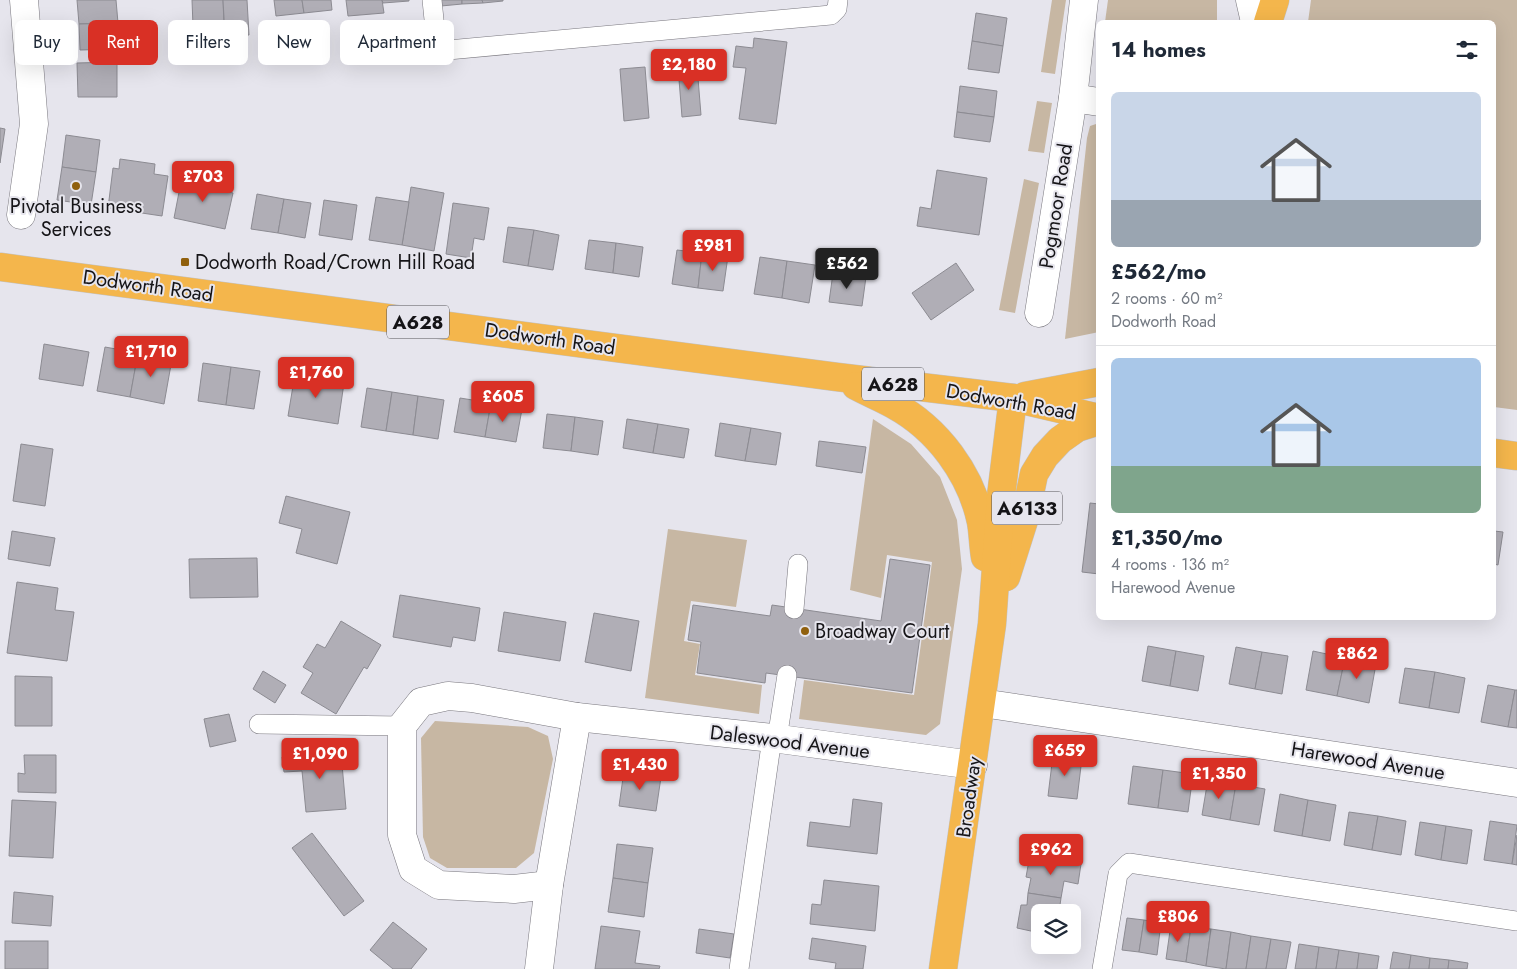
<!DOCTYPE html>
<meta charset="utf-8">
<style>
:root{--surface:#fff;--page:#f6f6f7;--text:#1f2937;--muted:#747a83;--line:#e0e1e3;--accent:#d93025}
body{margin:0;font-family:Jost,sans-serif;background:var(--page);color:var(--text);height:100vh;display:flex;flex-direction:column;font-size:19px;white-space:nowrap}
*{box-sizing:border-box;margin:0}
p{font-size:16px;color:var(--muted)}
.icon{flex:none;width:28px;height:28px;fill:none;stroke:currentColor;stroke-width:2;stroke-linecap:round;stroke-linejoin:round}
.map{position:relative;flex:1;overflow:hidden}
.side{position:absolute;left:1096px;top:20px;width:400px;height:600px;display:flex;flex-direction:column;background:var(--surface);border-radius:8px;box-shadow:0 5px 20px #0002}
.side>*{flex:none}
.top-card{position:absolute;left:15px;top:20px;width:475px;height:45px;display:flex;gap:10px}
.tools{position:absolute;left:1031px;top:904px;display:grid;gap:10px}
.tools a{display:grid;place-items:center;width:50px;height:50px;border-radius:8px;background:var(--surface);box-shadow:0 5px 20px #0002;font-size:25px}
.price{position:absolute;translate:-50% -42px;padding:0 11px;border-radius:5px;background:var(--accent);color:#fff;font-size:16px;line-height:32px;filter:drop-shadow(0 1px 2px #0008)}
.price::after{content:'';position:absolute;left:50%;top:30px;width:15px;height:11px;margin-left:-8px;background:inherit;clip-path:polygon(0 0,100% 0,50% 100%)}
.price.on{background:#222;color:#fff}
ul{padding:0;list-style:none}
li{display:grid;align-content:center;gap:10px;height:265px;padding:0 15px}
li+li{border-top:1px solid var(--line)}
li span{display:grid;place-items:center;height:155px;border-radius:8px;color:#555}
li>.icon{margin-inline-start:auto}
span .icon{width:90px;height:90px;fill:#fffc;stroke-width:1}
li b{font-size:21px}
h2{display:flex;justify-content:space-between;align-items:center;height:60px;padding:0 15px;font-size:21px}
.chip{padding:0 18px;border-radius:8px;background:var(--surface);box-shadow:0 5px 20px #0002;font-size:18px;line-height:45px}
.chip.on{background:var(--accent);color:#fff}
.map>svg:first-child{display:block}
.green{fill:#c7b7a3}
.building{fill:#b0aeb6;stroke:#8c8b92}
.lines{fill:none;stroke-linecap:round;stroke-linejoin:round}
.service-casing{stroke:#79777e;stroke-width:20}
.minor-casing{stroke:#79777e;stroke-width:29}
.tertiary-casing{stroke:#79777e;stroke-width:29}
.trunk-casing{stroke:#c2c2c3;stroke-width:29}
.service{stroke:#fff;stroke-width:19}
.minor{stroke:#fff;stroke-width:28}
.tertiary{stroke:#fff;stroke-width:28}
.trunk{stroke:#f4b64c;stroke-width:28}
.poi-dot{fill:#90600d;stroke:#e6e5ed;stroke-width:2}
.labels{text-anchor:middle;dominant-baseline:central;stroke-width:4;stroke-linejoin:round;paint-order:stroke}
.shield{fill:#e6e5ed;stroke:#545357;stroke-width:1}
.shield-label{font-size:19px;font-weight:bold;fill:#151417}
.poi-label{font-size:20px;fill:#151417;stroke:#e6e5ed;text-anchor:start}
.street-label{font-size:20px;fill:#151417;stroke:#e6e5ed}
</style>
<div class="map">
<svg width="1517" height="969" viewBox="0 0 1517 969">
<rect width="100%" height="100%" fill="#e6e5ed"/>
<g class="green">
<path d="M 1052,0 L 1066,0 L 1055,74 L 1041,72 Z"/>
<path d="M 1108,0 L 1217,0 L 1217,22 L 1105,22 Z"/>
<path d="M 1311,0 L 1517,0 L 1517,410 L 1494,407 L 1494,22 L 1308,22 Z"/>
<path d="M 1037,101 L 1052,103 L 1044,153 L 1028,151 Z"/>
<path d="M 1099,123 L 1099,332 L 1065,339 L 1087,138 L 1090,126 Z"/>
<path d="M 1024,179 L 1039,183 L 1015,313 L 999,310 Z"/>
<path d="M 873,419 L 911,444 L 940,477 L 957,520 L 962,569 L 940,724 L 926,735 L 799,719 L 804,680 L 914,695 L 932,562 L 887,555 L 881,598 L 850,590 Z"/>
<path d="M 668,529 L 747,540 L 736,607 L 691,601 L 684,641 L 700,644 L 695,675 L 762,685 L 759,714 L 645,698 Z"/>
<path d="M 435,721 L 528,727 L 548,736 L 553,759 L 534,853 L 516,868 L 447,868 L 430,858 L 423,837 L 421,738 Z"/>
</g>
<g class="building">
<path d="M 77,0 L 116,0 L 118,23 L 79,24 Z"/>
<path d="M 192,0 L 223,0 L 224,25 L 193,26 Z"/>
<path d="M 223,0 L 247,0 L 249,35 L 225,36 Z"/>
<path d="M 274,0 L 302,0 L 304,13 L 276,16 Z"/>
<path d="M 302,0 L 331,0 L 332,10 L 304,13 Z"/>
<path d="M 346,0 L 382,0 L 384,13 L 348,16 Z"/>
<path d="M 382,0 L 409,0 L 409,1 L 383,3 Z"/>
<path d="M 441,0 L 462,0 L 462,4 L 441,6 Z"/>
<path d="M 462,0 L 482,0 L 483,3 L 462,4 Z"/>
<path d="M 482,0 L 503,0 L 503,1 L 483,3 Z"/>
<path d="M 976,13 L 1007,18 L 1003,46 L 972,41 Z"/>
<path d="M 118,23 L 119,49 L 80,50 L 79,24 Z"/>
<path d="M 754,38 L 787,42 L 776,124 L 739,119 L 746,68 L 733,67 L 736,46 L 753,48 Z"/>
<path d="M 972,41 L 1003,46 L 999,73 L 968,69 Z"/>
<path d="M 117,62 L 117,97 L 78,97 L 77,63 Z"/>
<path d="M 697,66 L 701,115 L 682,117 L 678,67 Z"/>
<path d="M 645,67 L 649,118 L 624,121 L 620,69 Z"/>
<path d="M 960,86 L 997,91 L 994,117 L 957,112 Z"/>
<path d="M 957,112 L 994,117 L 990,142 L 954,137 Z"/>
<path d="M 0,128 L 5,129 L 0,163 Z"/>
<path d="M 66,135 L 100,140 L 96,172 L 62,167 Z"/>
<path d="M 120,159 L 155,164 L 154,174 L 168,176 L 162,216 L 108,208 L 113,168 L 119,169 Z"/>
<path d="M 62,167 L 96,172 L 91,205 L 57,200 Z"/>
<path d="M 937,170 L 987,178 L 979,235 L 917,226 L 920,207 L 931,209 Z"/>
<path d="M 192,174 L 211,178 L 209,187 L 233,193 L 225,229 L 174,218 L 181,182 L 189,184 Z"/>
<path d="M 411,187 L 444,193 L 434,251 L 402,245 Z"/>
<path d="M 257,194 L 284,199 L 278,233 L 251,229 Z"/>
<path d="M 376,197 L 409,202 L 402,245 L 369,240 Z"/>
<path d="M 284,199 L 311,203 L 305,238 L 278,233 Z"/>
<path d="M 324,200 L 357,205 L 352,240 L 319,235 Z"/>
<path d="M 453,203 L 489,208 L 484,240 L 474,238 L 471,258 L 446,254 Z"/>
<path d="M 508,227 L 534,230 L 528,266 L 503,262 Z"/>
<path d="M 534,230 L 559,235 L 553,270 L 528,266 Z"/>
<path d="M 589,240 L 616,243 L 613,273 L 585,269 Z"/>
<path d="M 616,243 L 643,247 L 639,277 L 613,273 Z"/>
<path d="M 677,250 L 702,253 L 698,288 L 672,284 Z"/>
<path d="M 702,253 L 728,256 L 723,291 L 698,288 Z"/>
<path d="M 760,257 L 787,261 L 782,298 L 754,294 Z"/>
<path d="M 787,261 L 815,265 L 809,303 L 782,298 Z"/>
<path d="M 956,263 L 974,290 L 931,320 L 912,293 Z"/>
<path d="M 833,273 L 866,277 L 862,306 L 829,302 Z"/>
<path d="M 44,344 L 89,352 L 83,386 L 39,379 Z"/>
<path d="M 105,347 L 138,353 L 130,397 L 97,391 Z"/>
<path d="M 138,353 L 172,359 L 164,404 L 130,397 Z"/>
<path d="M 203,363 L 231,367 L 226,405 L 198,401 Z"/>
<path d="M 231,367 L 260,371 L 254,409 L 226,405 Z"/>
<path d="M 295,374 L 344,383 L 338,424 L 288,416 Z"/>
<path d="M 367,388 L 392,392 L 386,431 L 361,427 Z"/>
<path d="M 392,392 L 418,396 L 413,435 L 386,431 Z"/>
<path d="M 418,396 L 444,400 L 438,439 L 413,435 Z"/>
<path d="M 460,398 L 491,403 L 485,437 L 454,432 Z"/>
<path d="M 491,403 L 522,409 L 516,442 L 485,437 Z"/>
<path d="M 547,414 L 575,417 L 571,451 L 543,448 Z"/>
<path d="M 575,417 L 603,421 L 598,455 L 571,451 Z"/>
<path d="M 627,419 L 658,424 L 653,453 L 623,448 Z"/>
<path d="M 720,423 L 751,428 L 745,461 L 715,456 Z"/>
<path d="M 658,424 L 689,429 L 684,458 L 653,453 Z"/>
<path d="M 751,428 L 781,433 L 776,465 L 745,461 Z"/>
<path d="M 819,441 L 866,447 L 862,473 L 816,466 Z"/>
<path d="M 21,444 L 53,449 L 45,506 L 13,501 Z"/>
<path d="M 286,496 L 350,512 L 337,564 L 296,553 L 302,529 L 279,523 Z"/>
<path d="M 1090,503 L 1099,504 L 1099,574 L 1082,572 Z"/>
<path d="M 12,531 L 55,538 L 50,566 L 8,559 Z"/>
<path d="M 1494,531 L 1503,532 L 1498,565 L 1494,564 Z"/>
<path d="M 257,558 L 258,597 L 190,598 L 189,559 Z"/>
<path d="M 890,559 L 930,565 L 912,693 L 766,673 L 765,683 L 697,673 L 701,642 L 688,640 L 693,605 L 770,616 L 772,605 L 881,621 Z"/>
<path d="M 17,582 L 58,588 L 55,610 L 74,612 L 67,661 L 7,653 Z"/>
<path d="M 400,595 L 480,608 L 475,641 L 453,637 L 451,647 L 393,637 Z"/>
<path d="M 504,612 L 566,622 L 560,661 L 498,651 Z"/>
<path d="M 594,613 L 639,621 L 631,671 L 585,662 Z"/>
<path d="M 341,621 L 381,645 L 367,669 L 364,667 L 336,714 L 301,693 L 313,673 L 303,667 L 317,644 L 325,648 Z"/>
<path d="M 1148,646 L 1176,651 L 1170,686 L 1142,681 Z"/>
<path d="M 1236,647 L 1262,652 L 1255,689 L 1229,684 Z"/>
<path d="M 1176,651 L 1204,656 L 1198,691 L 1170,686 Z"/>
<path d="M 1313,651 L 1345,658 L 1337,696 L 1306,690 Z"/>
<path d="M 1262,652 L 1288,656 L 1282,694 L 1255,689 Z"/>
<path d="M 1345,658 L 1376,664 L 1369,703 L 1337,696 Z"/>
<path d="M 1405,668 L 1435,672 L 1429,708 L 1399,703 Z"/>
<path d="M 263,671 L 286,685 L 275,703 L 253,689 Z"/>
<path d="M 1435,672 L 1465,678 L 1459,713 L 1429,708 Z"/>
<path d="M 15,676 L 52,677 L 52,726 L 15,726 Z"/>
<path d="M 1488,685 L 1515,690 L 1508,727 L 1481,722 Z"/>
<path d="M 1515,690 L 1517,690 L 1517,728 L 1508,727 Z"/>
<path d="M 229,714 L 236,741 L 210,747 L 204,719 Z"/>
<path d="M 341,753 L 346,809 L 306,812 L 302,771 L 284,772 L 282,757 Z"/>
<path d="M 24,755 L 56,755 L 56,793 L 18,792 L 18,773 L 25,774 Z"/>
<path d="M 1053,755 L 1082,758 L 1077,799 L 1048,796 Z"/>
<path d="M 1133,766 L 1163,770 L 1158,808 L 1128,804 Z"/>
<path d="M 1163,770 L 1193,774 L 1188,812 L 1158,808 Z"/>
<path d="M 624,771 L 661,777 L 656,811 L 619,806 Z"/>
<path d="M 1208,779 L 1236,784 L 1230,820 L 1202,815 Z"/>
<path d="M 1236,784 L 1265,789 L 1259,825 L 1230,820 Z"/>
<path d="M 1280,794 L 1308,800 L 1302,836 L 1274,831 Z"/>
<path d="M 853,799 L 882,803 L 877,854 L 807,846 L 810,822 L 850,827 Z"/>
<path d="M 12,800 L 56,802 L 53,858 L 9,856 Z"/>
<path d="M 1308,800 L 1336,805 L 1330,841 L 1302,836 Z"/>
<path d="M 1349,812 L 1378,816 L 1372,850 L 1344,845 Z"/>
<path d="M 1378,816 L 1406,821 L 1401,855 L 1372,850 Z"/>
<path d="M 1490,821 L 1517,825 L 1512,864 L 1484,860 Z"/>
<path d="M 1420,822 L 1446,826 L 1441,860 L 1415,855 Z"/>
<path d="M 1446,826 L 1472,830 L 1467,864 L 1441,860 Z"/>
<path d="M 312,833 L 364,901 L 344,916 L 292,848 Z"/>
<path d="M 1517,835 L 1517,865 L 1512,864 Z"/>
<path d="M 617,844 L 653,848 L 648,883 L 613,878 Z"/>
<path d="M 1030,855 L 1081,864 L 1078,884 L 1064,881 L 1061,898 L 1028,893 L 1031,878 L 1026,877 Z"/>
<path d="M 613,878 L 648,883 L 644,917 L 608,912 Z"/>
<path d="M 824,880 L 879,886 L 875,931 L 810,924 L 812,904 L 821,905 Z"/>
<path d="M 14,892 L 53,896 L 51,926 L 12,923 Z"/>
<path d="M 1028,893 L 1061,898 L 1059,912 L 1040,912 L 1040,933 L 1017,928 L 1021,905 L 1027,905 Z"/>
<path d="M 1127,918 L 1144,920 L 1139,952 L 1122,950 Z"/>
<path d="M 1144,920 L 1161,923 L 1157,955 L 1139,952 Z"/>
<path d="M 393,922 L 427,949 L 411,969 L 393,969 L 370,950 Z"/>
<path d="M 1171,924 L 1191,927 L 1186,962 L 1166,959 Z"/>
<path d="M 601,926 L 640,931 L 635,963 L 660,966 L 659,969 L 595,969 Z"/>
<path d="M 1191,927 L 1211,929 L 1206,966 L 1186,962 Z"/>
<path d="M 699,929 L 734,934 L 730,958 L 696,953 Z"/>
<path d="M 1211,929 L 1231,932 L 1226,969 L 1206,966 Z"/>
<path d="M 1231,932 L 1251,936 L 1246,969 L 1226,969 Z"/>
<path d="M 1251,936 L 1271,939 L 1266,969 L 1246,969 Z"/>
<path d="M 812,938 L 866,946 L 863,969 L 835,969 L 836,963 L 809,959 Z"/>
<path d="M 1271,939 L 1291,942 L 1286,969 L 1266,969 Z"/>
<rect x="5" y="941" width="43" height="28"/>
<path d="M 1299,944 L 1319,947 L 1316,969 L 1295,969 Z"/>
<path d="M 1319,947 L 1339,950 L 1336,969 L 1316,969 Z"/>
<path d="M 1339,950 L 1359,953 L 1357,969 L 1336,969 Z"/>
<path d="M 1393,952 L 1411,955 L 1409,969 L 1390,969 Z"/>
<path d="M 1359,953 L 1379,956 L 1377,969 L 1357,969 Z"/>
<path d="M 1411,955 L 1430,958 L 1429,969 L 1409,969 Z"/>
<path d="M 1430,958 L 1449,960 L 1448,969 L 1429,969 Z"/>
<path d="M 1449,960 L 1468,963 L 1467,969 L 1448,969 Z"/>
</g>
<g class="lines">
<g class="service-casing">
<g id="service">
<path d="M 432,0 L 436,39 L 448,50 L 831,15 L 837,9 L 838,0"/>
<path d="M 794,609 L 798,564"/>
<path d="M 259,724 L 402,726"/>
<path d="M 777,739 L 787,675"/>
<path d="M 739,969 L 772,738"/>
<path d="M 1102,969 L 1118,874 L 1129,863 L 1517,921"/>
</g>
</g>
<g class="minor-casing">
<g id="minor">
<path d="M 1073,98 L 1099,102"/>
<path d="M 21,215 L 34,124 L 24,0"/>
<path d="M 1039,313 L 1073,98 L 1084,0"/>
<path d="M 982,703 L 1517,783"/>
<path d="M 549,885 L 514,889 L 439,885 L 413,869 L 402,835 L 402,726 L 421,702 L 448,696 L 472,698 L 577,717 L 772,738 L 973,765"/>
<path d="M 539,969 L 549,885 L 577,717"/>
</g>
</g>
<g class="tertiary-casing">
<path id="tertiary" d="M 1250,0 L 1255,22"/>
</g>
<g class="trunk-casing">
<g id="trunk">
<path d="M 1268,22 L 1275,0"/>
<path d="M 0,267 L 837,377 L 1013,398 L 1099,418"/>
<path d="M 856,386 C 869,393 882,398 894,405 C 938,429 971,474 981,522 C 983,533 983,545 985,557"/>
<path d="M 1025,396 L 1099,382"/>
<path d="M 1494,453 L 1517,456"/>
<path d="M 1006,577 L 1025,517 L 1034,474 L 1045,456 L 1060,440 L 1077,428 L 1099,421"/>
<path d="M 943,969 L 992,624 L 1001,496 L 1013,398"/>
</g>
</g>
<use href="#service" class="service"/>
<use href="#minor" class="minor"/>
<use href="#tertiary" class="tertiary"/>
<use href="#trunk" class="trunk"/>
</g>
<g class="poi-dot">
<circle cx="76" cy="186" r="5"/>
<rect x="180" y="257" width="10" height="10" rx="2.5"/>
<circle cx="805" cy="631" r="5"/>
</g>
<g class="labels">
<g class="shield">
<rect x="387" y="305.5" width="62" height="33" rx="4"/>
<rect x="862" y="367.5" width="62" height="33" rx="4"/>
<rect x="992" y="491.5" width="70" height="33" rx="4"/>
</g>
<g class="shield-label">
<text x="418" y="322">A628</text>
<text x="893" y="384">A628</text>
<text x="1027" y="508">A6133</text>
</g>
<g class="poi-label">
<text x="76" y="206" text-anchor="middle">Pivotal Business<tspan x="76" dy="23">Services</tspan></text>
<text x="195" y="262">Dodworth Road/Crown Hill Road</text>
<text x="815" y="631">Broadway Court</text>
</g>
<g class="street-label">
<text transform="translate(1056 206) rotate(-81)">Pogmoor Road</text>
<text transform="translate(148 286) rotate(8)">Dodworth Road</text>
<text transform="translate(550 339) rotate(8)">Dodworth Road</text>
<text transform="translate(1011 402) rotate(10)">Dodworth Road</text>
<text transform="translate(790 742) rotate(7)">Daleswood Avenue</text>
<text transform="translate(1368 761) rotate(9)">Harewood Avenue</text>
<text transform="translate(969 797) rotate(-82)">Broadway</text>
</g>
</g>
</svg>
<div class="tools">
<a><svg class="icon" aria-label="layers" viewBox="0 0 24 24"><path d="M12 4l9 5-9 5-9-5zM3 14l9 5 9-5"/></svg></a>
</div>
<b class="price" style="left:689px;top:91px">£2,180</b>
<b class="price" style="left:203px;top:203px">£703</b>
<b class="price" style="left:713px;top:272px">£981</b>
<b class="price on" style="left:847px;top:290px">£562</b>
<b class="price" style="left:151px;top:378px">£1,710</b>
<b class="price" style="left:316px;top:399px">£1,760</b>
<b class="price" style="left:503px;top:423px">£605</b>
<b class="price" style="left:1357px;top:680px">£862</b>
<b class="price" style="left:1065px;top:777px">£659</b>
<b class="price" style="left:320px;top:780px">£1,090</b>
<b class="price" style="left:640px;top:791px">£1,430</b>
<b class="price" style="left:1219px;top:800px">£1,350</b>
<b class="price" style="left:1051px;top:876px">£962</b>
<b class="price" style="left:1178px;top:943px">£806</b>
<div class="top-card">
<a class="chip">Buy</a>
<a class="chip on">Rent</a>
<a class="chip">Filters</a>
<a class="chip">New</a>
<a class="chip">Apartment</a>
</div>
<section class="side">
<h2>14 homes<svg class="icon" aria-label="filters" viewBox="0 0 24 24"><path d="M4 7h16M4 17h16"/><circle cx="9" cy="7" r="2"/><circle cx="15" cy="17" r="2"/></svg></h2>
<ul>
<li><span style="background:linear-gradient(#c9d6e8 70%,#9aa5b1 0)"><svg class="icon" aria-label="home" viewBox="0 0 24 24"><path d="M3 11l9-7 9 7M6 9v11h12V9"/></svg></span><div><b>£562/mo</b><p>2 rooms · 60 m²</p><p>Dodworth Road</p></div></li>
<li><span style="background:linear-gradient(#a9c7e8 70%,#7fa58c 0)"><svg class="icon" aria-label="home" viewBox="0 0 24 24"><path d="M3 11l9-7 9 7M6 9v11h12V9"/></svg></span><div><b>£1,350/mo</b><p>4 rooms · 136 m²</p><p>Harewood Avenue</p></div></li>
</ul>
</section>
</div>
